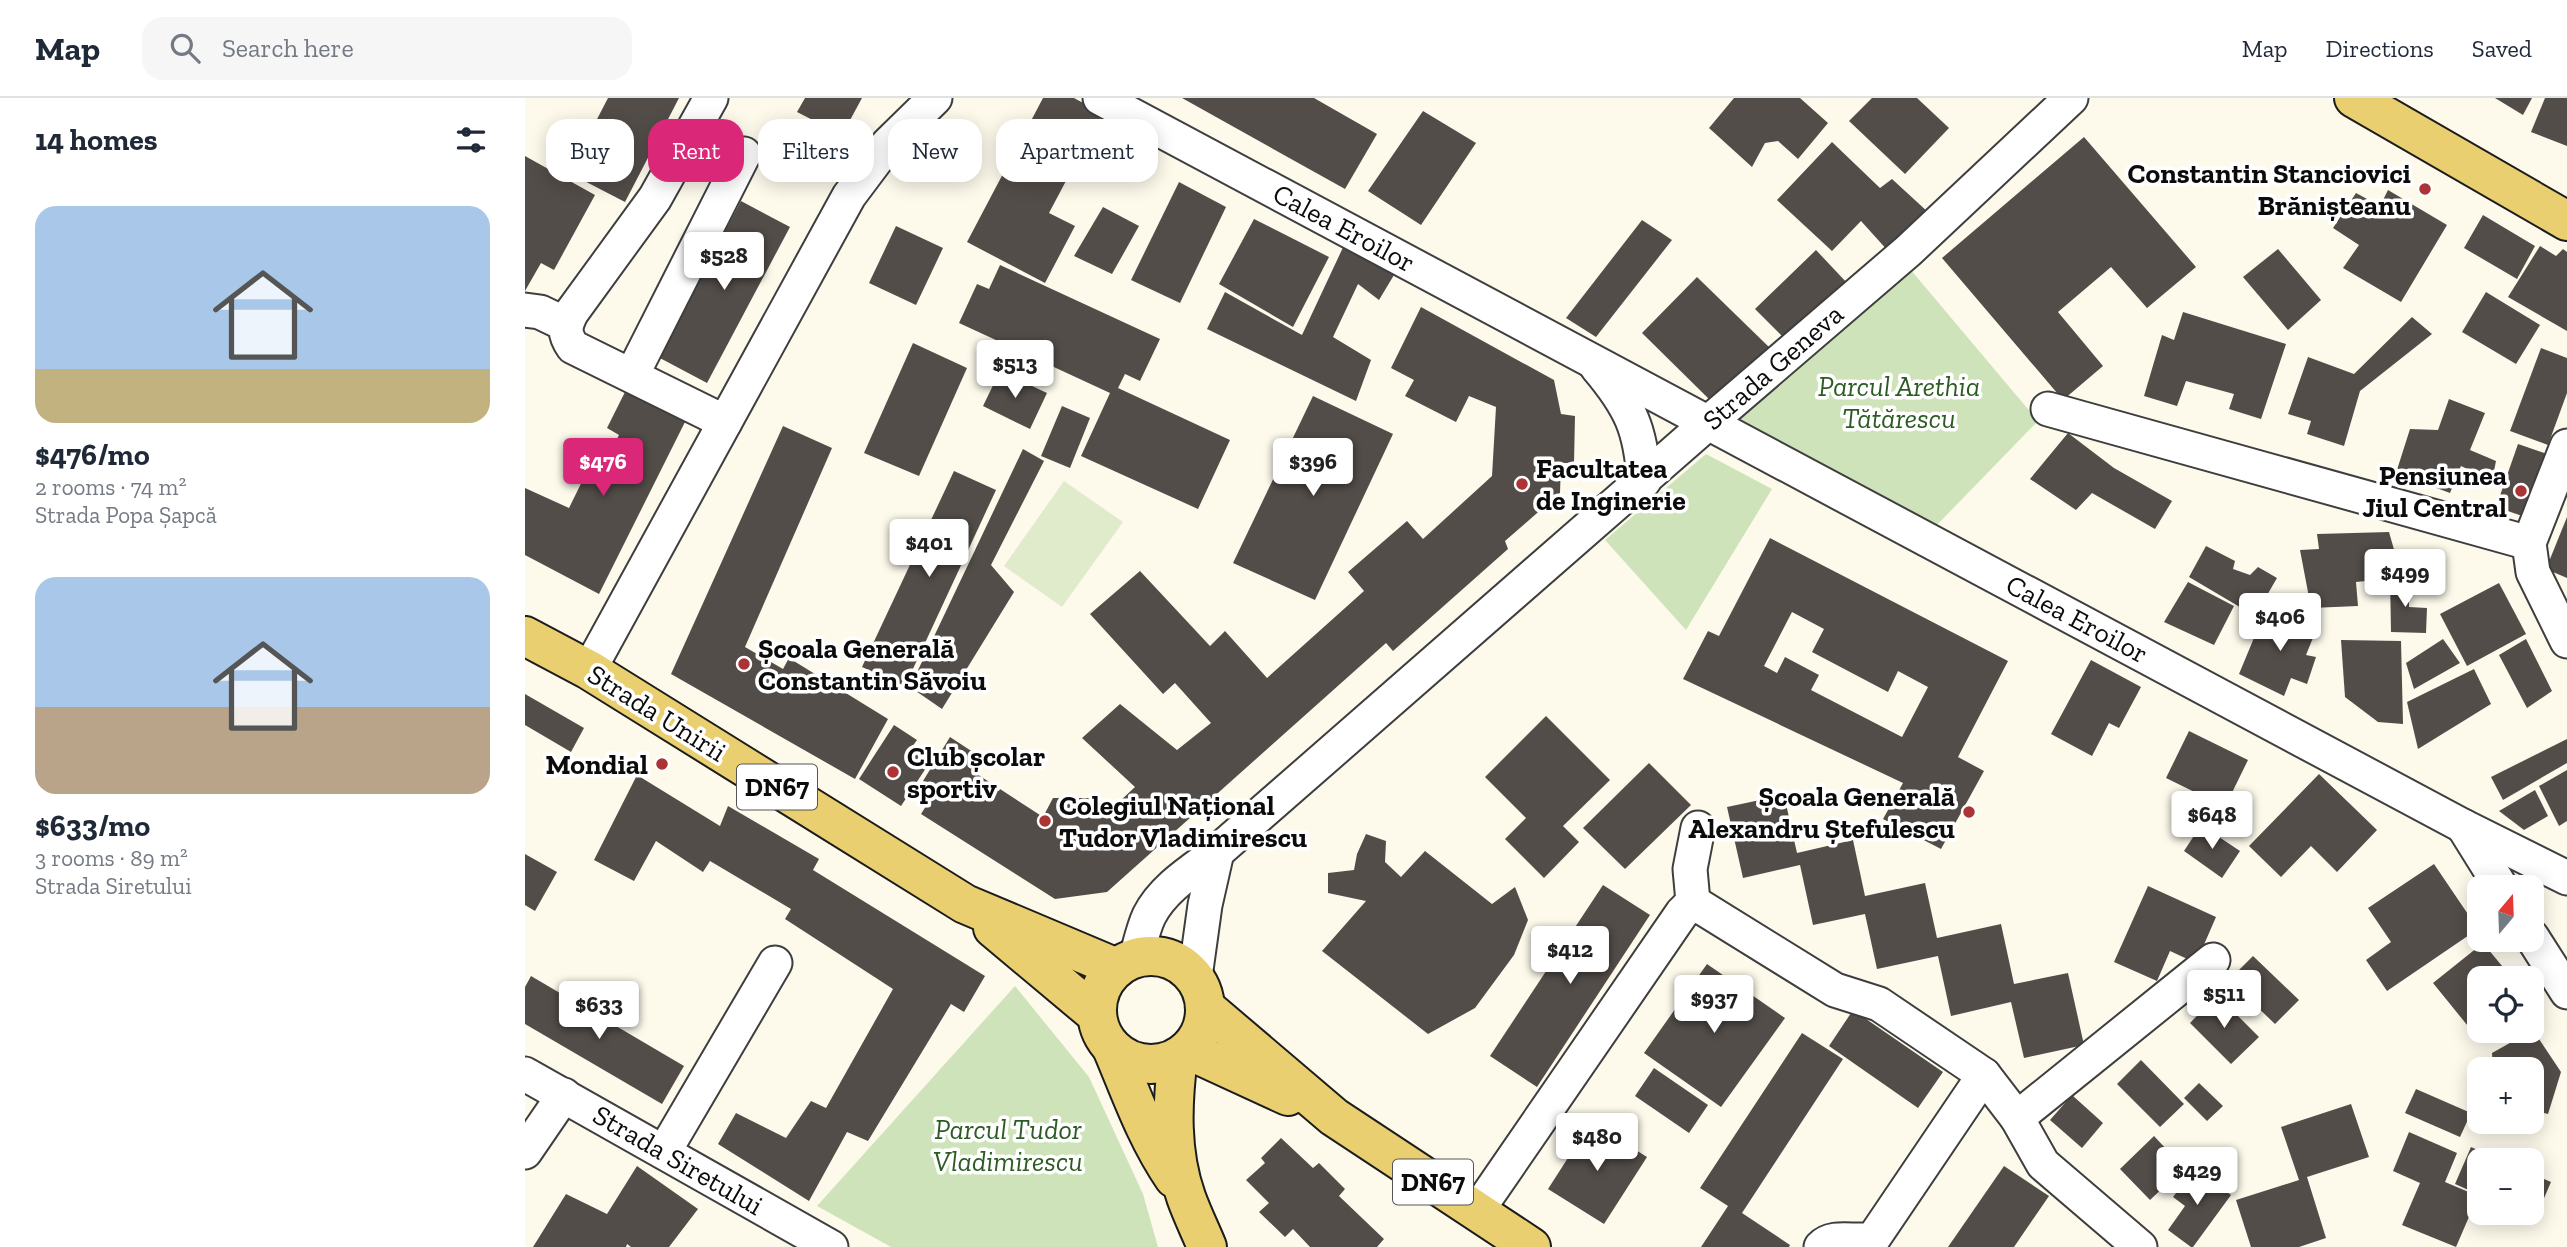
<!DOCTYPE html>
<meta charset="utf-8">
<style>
:root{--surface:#fff;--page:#f6f6f7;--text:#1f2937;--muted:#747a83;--line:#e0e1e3;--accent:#db2777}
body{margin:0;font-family:"Zilla Slab",serif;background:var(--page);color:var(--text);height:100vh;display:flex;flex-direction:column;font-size:26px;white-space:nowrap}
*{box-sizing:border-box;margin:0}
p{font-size:23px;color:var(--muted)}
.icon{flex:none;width:38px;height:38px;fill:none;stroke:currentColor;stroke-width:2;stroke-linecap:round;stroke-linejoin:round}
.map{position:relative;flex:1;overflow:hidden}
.drawer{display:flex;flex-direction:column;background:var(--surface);width:525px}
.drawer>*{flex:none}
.banner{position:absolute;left:21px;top:21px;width:665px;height:63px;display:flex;gap:14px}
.needle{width:46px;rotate:19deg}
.controls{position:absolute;left:1942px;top:777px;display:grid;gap:14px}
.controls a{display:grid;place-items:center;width:77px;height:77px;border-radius:14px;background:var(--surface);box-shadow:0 4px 18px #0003;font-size:35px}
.price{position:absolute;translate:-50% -60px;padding:0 16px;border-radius:7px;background:#fff;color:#222;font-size:23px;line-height:46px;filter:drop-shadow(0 2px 4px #0008)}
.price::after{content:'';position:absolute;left:50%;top:42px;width:21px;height:16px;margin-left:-10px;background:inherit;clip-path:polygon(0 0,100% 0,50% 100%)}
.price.on{background:var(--accent);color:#fff}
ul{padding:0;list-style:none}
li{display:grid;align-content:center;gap:14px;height:371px;padding:0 35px}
li span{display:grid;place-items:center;height:217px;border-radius:21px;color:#555}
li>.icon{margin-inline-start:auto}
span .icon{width:126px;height:126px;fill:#fffc;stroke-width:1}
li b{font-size:30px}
h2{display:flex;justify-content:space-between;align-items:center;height:84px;padding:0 35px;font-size:30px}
.pill{padding:0 24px;border-radius:21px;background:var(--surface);box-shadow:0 4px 18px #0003;font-size:24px;line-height:63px}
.pill.on{background:var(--accent);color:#fff}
header{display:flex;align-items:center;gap:42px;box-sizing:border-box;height:98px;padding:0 35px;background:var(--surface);border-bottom:2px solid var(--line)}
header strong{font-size:33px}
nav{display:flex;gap:38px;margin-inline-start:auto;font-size:24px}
.search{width:490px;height:63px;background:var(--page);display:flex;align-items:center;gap:18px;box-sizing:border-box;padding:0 24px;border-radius:21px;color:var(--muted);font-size:26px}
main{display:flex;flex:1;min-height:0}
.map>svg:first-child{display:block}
.green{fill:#cee3ba}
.pitch{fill:#dfebca}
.building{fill:#534d49;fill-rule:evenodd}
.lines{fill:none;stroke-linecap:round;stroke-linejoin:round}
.minor-casing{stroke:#3e3e3e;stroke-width:37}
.major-casing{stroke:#1c1c1c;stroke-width:42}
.minor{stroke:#fff;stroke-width:33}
.major{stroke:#e9cf70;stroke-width:38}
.poi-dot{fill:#ab3436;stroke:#fff;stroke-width:2.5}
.labels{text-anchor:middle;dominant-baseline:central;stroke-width:7;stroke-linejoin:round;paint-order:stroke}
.shield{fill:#fff;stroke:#545454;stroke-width:2}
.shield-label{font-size:26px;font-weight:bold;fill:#0b0b0b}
.poi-label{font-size:28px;font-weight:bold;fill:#0b0b0b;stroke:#fff;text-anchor:end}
.street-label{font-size:28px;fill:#0b0b0b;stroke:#fff}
.park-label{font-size:28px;font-style:italic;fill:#2d5b24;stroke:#fff}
</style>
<header>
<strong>Map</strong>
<div class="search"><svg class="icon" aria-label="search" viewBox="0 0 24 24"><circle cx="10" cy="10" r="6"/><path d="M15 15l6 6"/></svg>Search here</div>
<nav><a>Map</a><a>Directions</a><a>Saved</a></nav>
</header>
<main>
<section class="drawer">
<h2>14 homes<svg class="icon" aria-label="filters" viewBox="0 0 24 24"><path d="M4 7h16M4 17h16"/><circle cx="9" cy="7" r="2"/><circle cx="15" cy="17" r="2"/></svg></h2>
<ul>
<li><span style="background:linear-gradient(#a9c7e8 75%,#c2b280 0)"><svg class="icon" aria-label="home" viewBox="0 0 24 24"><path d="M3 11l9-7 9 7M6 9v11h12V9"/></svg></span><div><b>$476/mo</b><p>2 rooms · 74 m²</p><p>Strada Popa Șapcă</p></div></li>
<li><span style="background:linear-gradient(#a9c7e8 60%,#b9a48a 0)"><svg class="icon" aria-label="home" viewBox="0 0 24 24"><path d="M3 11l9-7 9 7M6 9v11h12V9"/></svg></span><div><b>$633/mo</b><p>3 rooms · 89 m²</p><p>Strada Siretului</p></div></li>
</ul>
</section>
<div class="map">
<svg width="2042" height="1149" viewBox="0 0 2042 1149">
<rect width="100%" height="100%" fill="#fdfaec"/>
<g class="green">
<path d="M 1385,171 L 1513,323 L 1409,430 L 1214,321 Z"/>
<path d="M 1181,356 L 1247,391 L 1161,532 L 1080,442 Z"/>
<path d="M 490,888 L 564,979 L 618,1096 L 633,1149 L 366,1149 L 292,1108 Z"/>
</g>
<path class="pitch" d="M 539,383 L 598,424 L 537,509 L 479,468 Z"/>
<g class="building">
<path d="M 83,0 L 154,0 L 100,104 L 44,75 Z"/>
<path d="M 280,0 L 337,0 L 317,37 L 272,14 Z"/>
<path d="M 518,0 L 549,0 L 577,15 L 524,115 L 550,128 L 520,185 L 442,144 Z"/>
<path d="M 657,0 L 789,0 L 852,36 L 820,91 Z"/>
<path d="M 1209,0 L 1275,0 L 1303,25 L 1273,61 L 1253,43 L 1240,45 L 1227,69 L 1184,30 Z"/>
<path d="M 1347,0 L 1392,0 L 1424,30 L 1380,76 L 1324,23 Z"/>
<path d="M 1970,0 L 2007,0 L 1998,17 Z"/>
<path d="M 2020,0 L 2042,0 L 2042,48 L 2006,34 Z"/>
<path d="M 898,13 L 951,45 L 896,127 L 843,93 Z"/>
<path d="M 1559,39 L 1671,169 L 1622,210 L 1586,169 L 1533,214 L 1578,268 L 1538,302 L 1417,160 Z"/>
<path d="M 1307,44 L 1355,90 L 1367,81 L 1404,115 L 1364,154 L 1336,123 L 1307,153 L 1252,102 Z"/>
<path d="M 0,58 L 70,97 L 29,172 L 16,165 L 0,193 Z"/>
<path d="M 654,84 L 701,109 L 655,205 L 606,182 Z"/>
<path d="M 1863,92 L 1922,127 L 1876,204 L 1818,170 L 1834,147 L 1808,130 L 1831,95 L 1855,108 Z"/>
<path d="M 216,103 L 265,129 L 182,285 L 133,259 Z"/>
<path d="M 578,109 L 614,128 L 587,176 L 549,158 Z"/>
<path d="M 1958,117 L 2010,148 L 1992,181 L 1939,150 Z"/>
<path d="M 729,121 L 804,159 L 768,229 L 694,186 Z"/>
<path d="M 1117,122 L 1147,142 L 1071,239 L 1041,220 Z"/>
<path d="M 371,128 L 418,150 L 391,207 L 344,185 Z"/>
<path d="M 821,143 L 872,172 L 854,202 L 833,186 L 808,239 L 846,262 L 831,303 L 682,231 L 700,194 L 777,237 Z"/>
<path d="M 2015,148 L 2031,158 L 2038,151 L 2042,154 L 2042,233 L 1983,199 Z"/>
<path d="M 1753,151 L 1796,202 L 1763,232 L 1718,179 Z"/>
<path d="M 1291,152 L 1323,186 L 1262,243 L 1230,211 Z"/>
<path d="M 475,167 L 635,241 L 615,283 L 600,276 L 593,290 L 705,342 L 673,411 L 556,358 L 585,295 L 434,225 L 452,186 L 464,191 Z"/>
<path d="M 1172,179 L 1246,251 L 1188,305 L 1117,235 Z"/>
<path d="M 1961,194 L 2015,227 L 1991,266 L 1937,234 Z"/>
<path d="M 896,209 L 1029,282 L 1036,316 L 1050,318 L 1049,365 L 1036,365 L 1035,395 L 980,443 L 983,451 L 868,553 L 861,545 L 582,794 L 530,801 L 396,716 L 412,691 L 398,683 L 425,639 L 460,662 L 452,676 L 518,719 L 528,700 L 571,700 L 580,717 L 610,689 L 557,640 L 595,606 L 652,652 L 686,625 L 650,585 L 638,596 L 565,516 L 615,473 L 685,548 L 700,533 L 742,580 L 839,493 L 823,474 L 882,423 L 898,441 L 967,378 L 971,309 L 944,298 L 931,324 L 880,298 L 889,282 L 866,270 Z"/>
<path d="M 1658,214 L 1761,246 L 1736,321 L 1704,311 L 1709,296 L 1661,283 L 1652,308 L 1619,298 L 1637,237 L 1649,242 Z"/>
<path d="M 1887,219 L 1907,236 L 1835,293 L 1819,348 L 1782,336 L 1786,323 L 1763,316 L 1783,259 L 1829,276 Z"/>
<path d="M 388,245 L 442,270 L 394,378 L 339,355 Z"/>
<path d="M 2016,250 L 2042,260 L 2042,295 L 2023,347 L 1985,333 Z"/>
<path d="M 475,273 L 522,295 L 505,331 L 458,308 Z"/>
<path d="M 100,294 L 160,324 L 74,496 L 0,457 L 0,390 L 44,410 L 76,345 L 87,351 L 94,337 L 82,330 Z"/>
<path d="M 788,298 L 868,336 L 790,502 L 708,465 Z"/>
<path d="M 1924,301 L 1960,315 L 1945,352 L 1971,363 L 1967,383 L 1936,368 L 1925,395 L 1871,375 L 1885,331 L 1913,332 Z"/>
<path d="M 537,308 L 565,320 L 545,370 L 516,358 Z"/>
<path d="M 258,328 L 307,350 L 220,549 L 258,571 L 264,560 L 363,621 L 330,681 L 146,576 Z"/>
<path d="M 1543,335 L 1589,370 L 1647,403 L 1630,431 L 1567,395 L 1551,412 L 1505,381 Z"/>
<path d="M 1993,346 L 2028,358 L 2006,421 L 1971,409 Z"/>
<path d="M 498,351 L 519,363 L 466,467 L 489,494 L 417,611 L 385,589 Z"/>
<path d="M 429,373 L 471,392 L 380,588 L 337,569 Z"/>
<path d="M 2042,419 L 2042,480 L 2021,471 Z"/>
<path d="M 1864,434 L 1872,462 L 1841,468 L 1841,483 L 1831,484 L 1833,508 L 1786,510 L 1775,452 L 1794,451 L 1792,436 Z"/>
<path d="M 1245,440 L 1483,563 L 1433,659 L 1459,673 L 1416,751 L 1358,721 L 1378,685 L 1158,581 L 1183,533 L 1194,538 ZM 1267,514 L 1299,531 L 1287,554 L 1363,594 L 1373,573 L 1403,589 L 1377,639 L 1286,592 L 1294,577 L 1260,559 L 1252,575 L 1239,568 Z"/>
<path d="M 1681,448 L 1710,463 L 1708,471 L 1725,477 L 1733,469 L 1752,480 L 1730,518 L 1664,479 Z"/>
<path d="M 1865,479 L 1884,479 L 1884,509 L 1902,510 L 1901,535 L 1866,534 Z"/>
<path d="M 1663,484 L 1709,508 L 1689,547 L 1639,524 Z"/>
<path d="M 1974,485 L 2001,536 L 1942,568 L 1915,516 Z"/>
<path d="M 1741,511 L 1792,530 L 1781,557 L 1791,559 L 1782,586 L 1766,580 L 1759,598 L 1714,576 Z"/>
<path d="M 1918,541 L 1935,565 L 1889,591 L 1881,565 Z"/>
<path d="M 2001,541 L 2027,593 L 2002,610 L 1974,557 Z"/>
<path d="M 1816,542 L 1876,543 L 1878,626 L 1853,624 L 1820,599 Z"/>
<path d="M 1566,562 L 1616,589 L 1594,630 L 1584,625 L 1567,658 L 1526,636 Z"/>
<path d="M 1949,571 L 1966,606 L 1893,651 L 1882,604 Z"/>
<path d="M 0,596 L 59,630 L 46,654 L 0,627 Z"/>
<path d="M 1021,618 L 1085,682 L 1038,728 L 1054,744 L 1019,780 L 980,741 L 1001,720 L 960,679 Z"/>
<path d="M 369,627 L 392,642 L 387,649 L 399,656 L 395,662 L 403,667 L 376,708 L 334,681 Z"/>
<path d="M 1664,633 L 1723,662 L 1700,709 L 1641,680 Z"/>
<path d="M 2042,641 L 2042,665 L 1978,702 L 1966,679 Z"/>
<path d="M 1124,665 L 1166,707 L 1100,771 L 1058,730 Z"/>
<path d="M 2042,672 L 2042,723 L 2034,728 L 2014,688 Z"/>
<path d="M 1794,676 L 1852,732 L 1812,774 L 1786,748 L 1756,779 L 1724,748 Z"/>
<path d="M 112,677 L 195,728 L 203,708 L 294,761 L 288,772 L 460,878 L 439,914 L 426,906 L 343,1043 L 322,1034 L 284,1103 L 193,1046 L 211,1015 L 261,1040 L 286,1003 L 301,1010 L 368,891 L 260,821 L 266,811 L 185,763 L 178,774 L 131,743 L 109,783 L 69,762 Z"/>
<path d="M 2010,692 L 2023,718 L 1999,732 L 1974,713 Z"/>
<path d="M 1259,697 L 1272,755 L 1328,742 L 1340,798 L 1400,785 L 1412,840 L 1476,826 L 1489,886 L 1543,875 L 1559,947 L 1499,960 L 1486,904 L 1426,918 L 1413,858 L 1352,871 L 1340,816 L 1288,827 L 1275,767 L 1218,780 L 1202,709 Z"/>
<path d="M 1676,727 L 1715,753 L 1697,780 L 1659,753 Z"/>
<path d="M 841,736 L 861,743 L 860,764 L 876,779 L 900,753 L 967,806 L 990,789 L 1003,822 L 989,857 L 950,910 L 903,936 L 797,853 L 841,803 L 803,795 L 803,775 L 829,772 L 832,756 Z"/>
<path d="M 0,756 L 32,774 L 10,813 L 0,807 Z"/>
<path d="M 1909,766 L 1953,831 L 1862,893 L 1841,862 L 1866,844 L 1843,810 Z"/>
<path d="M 1078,787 L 1125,817 L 1012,989 L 965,958 Z"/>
<path d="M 1623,788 L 1691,819 L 1671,865 L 1645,853 L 1632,883 L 1589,864 Z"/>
<path d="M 1958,845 L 1987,880 L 1955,880 L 1955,933 L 1958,933 L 1951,938 L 1908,885 Z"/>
<path d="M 1728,858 L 1774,902 L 1750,926 L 1704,882 Z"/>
<path d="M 1182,866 L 1260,920 L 1196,1009 L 1119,955 Z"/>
<path d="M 6,878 L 159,968 L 137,1006 L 0,926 L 0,889 Z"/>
<path d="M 1692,897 L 1734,939 L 1706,966 L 1665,925 Z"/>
<path d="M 1328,912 L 1418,974 L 1393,1010 L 1304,948 Z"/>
<path d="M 2008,932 L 2036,974 L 2023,1016 L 2007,1012 L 2007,971 L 1968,971 L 1967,955 Z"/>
<path d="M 1277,935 L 1318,961 L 1217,1115 L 1265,1147 L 1264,1149 L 1176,1149 L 1203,1108 L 1175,1090 Z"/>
<path d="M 1616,962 L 1659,1006 L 1635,1029 L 1592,986 Z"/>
<path d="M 1129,970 L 1183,1007 L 1164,1035 L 1110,998 Z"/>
<path d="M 1674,985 L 1698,1008 L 1682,1023 L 1659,1000 Z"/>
<path d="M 1891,991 L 1946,1015 L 1935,1039 L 1880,1015 Z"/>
<path d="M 1547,997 L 1578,1025 L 1557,1050 L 1525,1022 Z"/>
<path d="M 1826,1006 L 1844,1059 L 1782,1079 L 1801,1140 L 1774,1149 L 1726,1149 L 1711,1102 L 1774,1082 L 1756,1029 Z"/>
<path d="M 1066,1024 L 1122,1059 L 1079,1126 L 1023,1091 Z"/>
<path d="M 1884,1034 L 1932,1055 L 1920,1084 L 1953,1098 L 1931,1149 L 1877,1127 L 1895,1085 L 1868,1073 Z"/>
<path d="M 1629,1038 L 1659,1070 L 1625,1102 L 1595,1071 Z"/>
<path d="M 756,1040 L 788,1070 L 794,1065 L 820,1091 L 814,1098 L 859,1141 L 852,1149 L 785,1149 L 768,1131 L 760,1139 L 734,1114 L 744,1105 L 721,1082 L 740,1065 L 736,1060 Z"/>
<path d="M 1946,1049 L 1976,1062 L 1955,1062 L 1955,1097 L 1930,1086 Z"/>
<path d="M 112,1068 L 173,1111 L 144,1149 L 106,1149 L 102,1146 L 101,1149 L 8,1149 L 41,1096 L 82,1116 Z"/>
<path d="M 1479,1068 L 1524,1098 L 1489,1149 L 1423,1149 Z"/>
<path d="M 1670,1070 L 1706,1097 L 1668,1149 L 1666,1149 L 1643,1132 L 1660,1108 L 1648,1099 Z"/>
<path d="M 2007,1076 L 2026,1084 L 2010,1121 L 1996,1115 L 2007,1115 Z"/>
</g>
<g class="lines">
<g class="minor-casing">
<g id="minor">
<path d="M 186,0 L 130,100 L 47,214 C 39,229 39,236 48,249 L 200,324"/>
<path d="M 575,0 L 1938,728 L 2042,780"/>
<path d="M 0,212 L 15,214 L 40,226"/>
<path d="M 1072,269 C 1105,308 1116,331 1119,383"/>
<path d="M 107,277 L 219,56"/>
<path d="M 1523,311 L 2004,445"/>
<path d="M 2042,348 L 2004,445 L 2008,474 L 2042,543"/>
<path d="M 64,572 L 324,98 L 363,46 L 410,0"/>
<path d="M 1938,728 L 1976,789"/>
<path d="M 1168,804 L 1165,771 L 1173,730"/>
<path d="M 2007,839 L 2042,894"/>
<path d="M 611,860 C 615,846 618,831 624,818 C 638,790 668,772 692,754 L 1184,324 L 1383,153 L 1546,0"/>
<path d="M 670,879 L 680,807 L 692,754"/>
<path d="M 0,976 L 306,1149"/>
<path d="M 1492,1020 L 1688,862"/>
<path d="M 0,1054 L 39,997"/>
<path d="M 139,1054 L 250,865"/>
<path d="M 952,1113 L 1157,815 L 1168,804 L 1310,892 L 1354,906 L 1459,977 L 1492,1020 L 1518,1066 L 1615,1149"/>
<path d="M 1296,1149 C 1308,1136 1331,1145 1348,1141 L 1459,977"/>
</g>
</g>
<g class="major-casing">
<g id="major">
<path d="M 1829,0 L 2042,123"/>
<path d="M 0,538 L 64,572 L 440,806 L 592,870"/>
<path d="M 468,830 L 572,917"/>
<circle cx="626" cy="912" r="54"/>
<path d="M 681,910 L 809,1019 L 1006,1149"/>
<path d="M 587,950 C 606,995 621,1039 649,1080"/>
<path d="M 663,952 L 763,998"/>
<path d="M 653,959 C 647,1005 645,1054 661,1099 C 667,1116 675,1132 682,1149"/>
</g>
</g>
<use href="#minor" class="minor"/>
<use href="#major" class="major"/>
</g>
<g class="poi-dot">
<circle cx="1900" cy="91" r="7"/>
<circle cx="997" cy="386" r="7"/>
<circle cx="1996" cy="393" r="7"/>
<circle cx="219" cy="566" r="7"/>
<circle cx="137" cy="666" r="7"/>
<circle cx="368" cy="674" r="7"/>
<circle cx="1444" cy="714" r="7"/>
<circle cx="520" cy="723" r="7"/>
</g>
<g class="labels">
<g class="shield">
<rect x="212" y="666.5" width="80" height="45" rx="5"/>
<rect x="868" y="1061.5" width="80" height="45" rx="5"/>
</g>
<g class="shield-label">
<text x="252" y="689">DN67</text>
<text x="908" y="1084">DN67</text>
</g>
<g class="poi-label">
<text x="1886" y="75">Constantin Stanciovici<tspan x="1886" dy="32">Brănișteanu</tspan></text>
<text x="1011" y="370" text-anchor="start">Facultatea<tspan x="1011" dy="32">de Inginerie</tspan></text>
<text x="1982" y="377">Pensiunea<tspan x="1982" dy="32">Jiul Central</tspan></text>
<text x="233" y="550" text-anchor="start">Școala Generală<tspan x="233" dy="32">Constantin Săvoiu</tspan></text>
<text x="382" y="658" text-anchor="start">Club școlar<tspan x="382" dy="32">sportiv</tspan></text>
<text x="123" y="666">Mondial</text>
<text x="1430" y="698">Școala Generală<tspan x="1430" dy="32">Alexandru Ștefulescu</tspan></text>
<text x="534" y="707" text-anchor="start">Colegiul Național<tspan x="534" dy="32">Tudor Vladimirescu</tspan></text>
</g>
<g class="street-label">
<text transform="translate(819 130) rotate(28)">Calea Eroilor</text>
<text transform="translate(1248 269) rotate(-41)">Strada Geneva</text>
<text transform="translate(1552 521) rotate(28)">Calea Eroilor</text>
<text transform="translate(132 615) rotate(32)">Strada Unirii</text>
<text transform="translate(153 1062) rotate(30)">Strada Siretului</text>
</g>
<g class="park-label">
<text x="1374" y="288">Parcul Arethia<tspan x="1374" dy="32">Tătărescu</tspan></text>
<text x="483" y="1031">Parcul Tudor<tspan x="483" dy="32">Vladimirescu</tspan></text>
</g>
</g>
</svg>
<div class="controls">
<a><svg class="needle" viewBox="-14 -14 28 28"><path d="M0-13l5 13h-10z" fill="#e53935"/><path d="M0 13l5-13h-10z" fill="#747a83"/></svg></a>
<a><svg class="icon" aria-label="locate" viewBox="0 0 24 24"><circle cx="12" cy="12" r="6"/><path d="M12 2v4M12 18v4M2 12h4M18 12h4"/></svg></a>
<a>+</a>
<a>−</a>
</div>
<b class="price" style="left:199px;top:194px">$528</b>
<b class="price" style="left:490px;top:302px">$513</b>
<b class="price on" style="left:78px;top:400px">$476</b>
<b class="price" style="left:788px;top:400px">$396</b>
<b class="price" style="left:404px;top:481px">$401</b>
<b class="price" style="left:1880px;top:511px">$499</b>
<b class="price" style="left:1755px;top:555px">$406</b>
<b class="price" style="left:1687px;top:753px">$648</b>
<b class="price" style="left:1045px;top:888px">$412</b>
<b class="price" style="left:1699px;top:932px">$511</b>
<b class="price" style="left:1189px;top:937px">$937</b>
<b class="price" style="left:74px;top:943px">$633</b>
<b class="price" style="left:1072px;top:1075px">$480</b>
<b class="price" style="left:1672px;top:1109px">$429</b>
<div class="banner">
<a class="pill">Buy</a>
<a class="pill on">Rent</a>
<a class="pill">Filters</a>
<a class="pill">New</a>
<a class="pill">Apartment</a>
</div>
</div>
</main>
